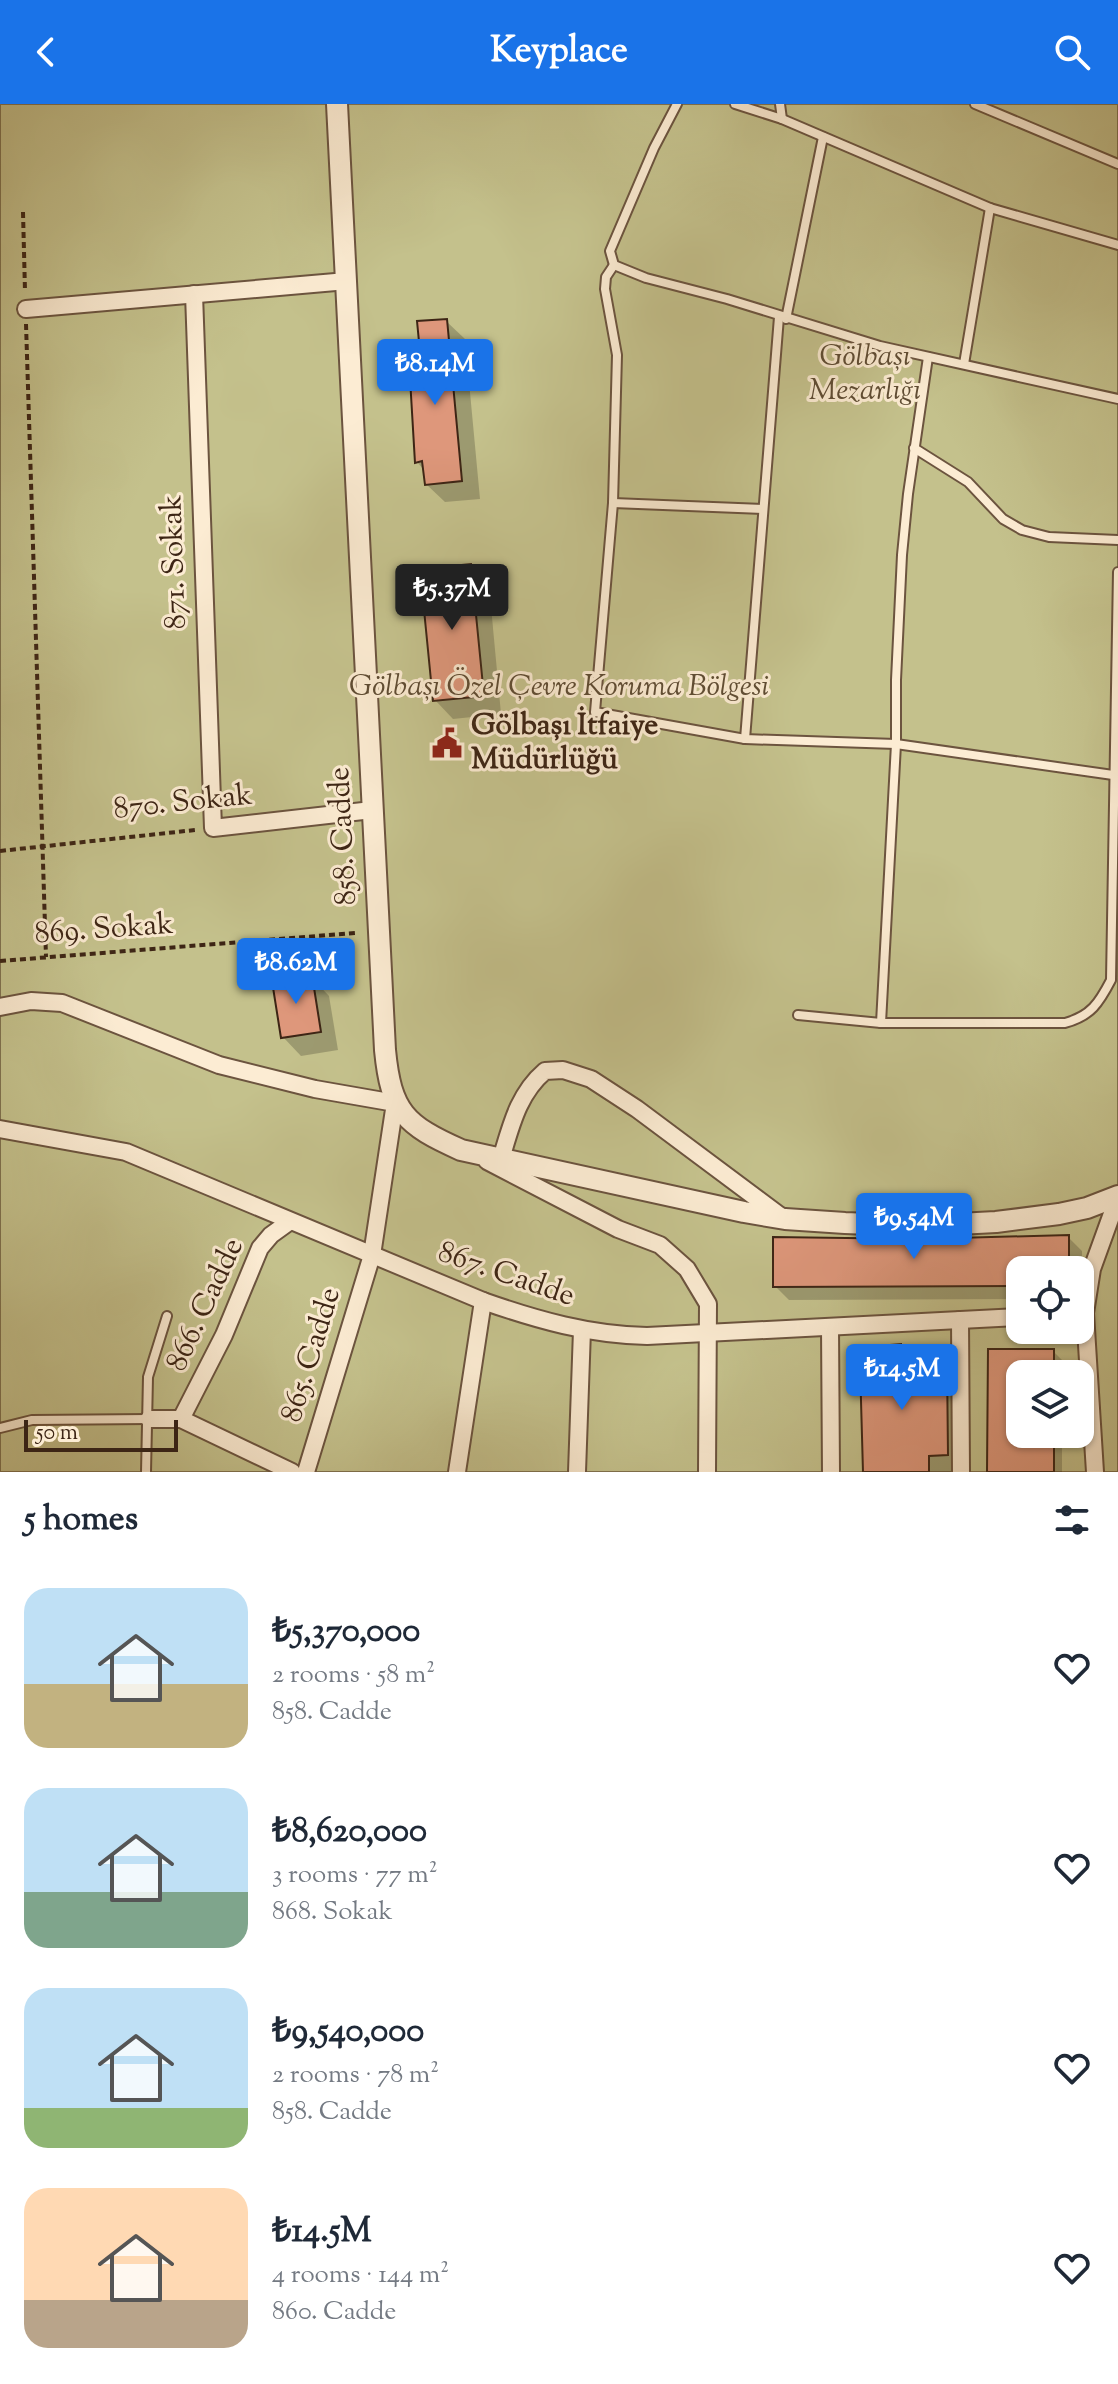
<!DOCTYPE html>
<meta charset="utf-8">
<style>
:root{--surface:#fff;--page:#f6f6f7;--text:#1f2937;--muted:#747a83;--accent:#1a73e8}
body{margin:0;font-family:"Sorts Mill Goudy",serif;background:var(--page);color:var(--text);height:100vh;display:flex;flex-direction:column;font-size:30px;white-space:nowrap}
*{box-sizing:border-box;margin:0}
p{font-size:26px;color:var(--muted)}
.icon{flex:none;width:44px;height:44px;fill:none;stroke:currentColor;stroke-width:2;stroke-linecap:round;stroke-linejoin:round}
.map{position:relative;height:1368px;overflow:hidden}
.drawer{display:flex;flex-direction:column;background:var(--surface);flex:1}
.drawer>*{flex:none}
.controls{position:absolute;left:1006px;top:1152px;display:grid;gap:16px}
.controls a{display:grid;place-items:center;width:88px;height:88px;border-radius:16px;background:var(--surface);box-shadow:0 2px 6px #0004;font-size:40px}
.scale{position:absolute;left:24px;bottom:20px;width:154px;box-sizing:border-box;padding-left:8px;border:4px solid #3d2515;border-top:0;font-size:22px;line-height:28px;white-space:nowrap;color:#3d2515;-webkit-text-stroke:6px #fcecd3;paint-order:stroke}
.price{position:absolute;translate:-50% -68px;padding:0 18px;border-radius:8px;background:var(--accent);color:#fff;font-size:26px;line-height:52px;filter:drop-shadow(0 2px 4px #0008)}
.price::after{content:'';position:absolute;left:50%;top:48px;width:24px;height:18px;margin-left:-12px;background:inherit;clip-path:polygon(0 0,100% 0,50% 100%)}
.price.selected{background:#222;color:#fff}
ul{padding:0;list-style:none}
li{display:flex;align-items:center;gap:24px;height:200px;padding:0 24px}
li span{display:grid;place-items:center;flex:none;width:224px;height:160px;border-radius:24px;color:#555}
li>.icon{margin-inline-start:auto}
span .icon{width:96px;height:96px;fill:#fffc;stroke-width:1}
li b{font-size:34px}
h2{display:flex;justify-content:space-between;align-items:center;height:96px;padding:0 24px;font-size:34px}
header{display:flex;justify-content:space-between;align-items:center;height:104px;padding:0 24px;background:var(--accent);color:#fff;font-size:36px;font-weight:700}
.map>svg:first-child{display:block}
.green{fill:#c4c18c;stroke:#807350;stroke-width:2;fill-rule:evenodd}
.shadow{fill:#0003}
.building{fill:#de977b;stroke:#3d2515;stroke-width:2}
.lines{fill:none;stroke-linecap:round;stroke-linejoin:round}
.service-casing{stroke:#6c543f;stroke-width:12}
.minor-casing{stroke:#6c543f;stroke-width:20}
.tertiary-casing{stroke:#6c543f;stroke-width:24}
.path{stroke:#3d2515;stroke-width:4;stroke-dasharray:6 4;stroke-linecap:butt}
.service{stroke:#fcecd3;stroke-width:8}
.minor{stroke:#fcecd3;stroke-width:16}
.tertiary{stroke:#fcecd3;stroke-width:20}
.labels{text-anchor:middle;dominant-baseline:central;stroke-width:6;stroke-linejoin:round;paint-order:stroke}
.park-label{font-size:30px;font-style:italic;fill:#5f4c33;stroke:#fcecd3}
.street-label{font-size:30px;fill:#3d2515;stroke:#fcecd3}
.poi-label{font-size:30px;font-weight:bold;fill:#3d2515;stroke:#fcecd3;text-anchor:start}
</style>
<header><svg class="icon" aria-label="back" viewBox="0 0 24 24"><path d="M15 5l-7 7 7 7"/></svg>Keyplace<svg class="icon" aria-label="search" viewBox="0 0 24 24"><circle cx="10" cy="10" r="6"/><path d="M15 15l6 6"/></svg></header>
<div class="map">
<svg width="1118" height="1368" viewBox="0 0 1118 1368">
<rect width="100%" height="100%" fill="#fae1bc"/>
<filter id="stains"><feTurbulence type="fractalNoise" baseFrequency=".0025" numOctaves="4"/><feColorMatrix values="0 0 0 0 .2 0 0 0 0 .09 0 0 0 0 .02 0 0 0 .5 -.17"/></filter>
<radialGradient id="worn" r=".72"><stop offset=".6" stop-color="#630" stop-opacity="0"/><stop offset="1" stop-color="#630" stop-opacity=".3"/></radialGradient>
<path class="green" d="M 0,0 L 1118,0 L 1118,1368 L 0,1368 ZM 1020,1166 L 1080,1166 L 1080,1226 L 1020,1226 ZM 1020,1270 L 1080,1270 L 1080,1330 L 1020,1330 Z"/>
<g class="shadow">
<path d="M 446,217 L 465,235 L 480,395 L 445,398 L 426,380 L 425,367 L 417,358 L 412,275 L 425,270 Z"/>
<path d="M 470,462 L 489,481 L 501,610 L 453,615 L 435,596 Z"/>
<path d="M 311,873 L 329,892 L 338,946 L 301,952 L 283,933 Z"/>
<path d="M 1068,1133 L 1082,1147 L 1082,1195 L 1080,1195 L 1080,1166 L 1020,1166 L 1020,1195 L 789,1196 L 775,1182 L 920,1137 Z"/>
<path d="M 900,1242 L 908,1251 L 909,1259 L 925,1258 L 929,1262 L 946,1260 L 955,1269 L 956,1359 L 952,1359 L 952,1368 L 865,1368 L 870,1263 Z"/>
<path d="M 990,1247 L 1053,1247 L 1062,1256 L 1062,1270 L 1020,1270 L 1020,1330 L 1062,1330 L 1062,1368 L 990,1368 Z"/>
</g>
<g class="building">
<path d="M 447,215 L 462,377 L 425,381 L 422,357 L 415,359 L 410,274 L 422,269 L 417,217 Z"/>
<path d="M 471,460 L 484,592 L 433,597 L 420,465 Z"/>
<path d="M 312,871 L 321,928 L 281,934 L 272,877 Z"/>
<path d="M 1069,1131 L 1069,1166 L 1020,1166 L 1020,1182 L 773,1183 L 773,1133 L 920,1135 Z"/>
<path d="M 901,1240 L 901,1258 L 926,1256 L 926,1260 L 947,1258 L 948,1351 L 929,1352 L 929,1368 L 863,1368 L 860,1261 L 868,1261 L 867,1243 Z"/>
<path d="M 988,1245 L 1054,1245 L 1054,1270 L 1020,1270 L 1020,1330 L 1054,1330 L 1054,1368 L 987,1368 Z"/>
</g>
<g class="lines">
<g class="service-casing">
<g id="service">
<path d="M 677,0 L 654,44 L 610,147 L 614,161 L 646,174 L 727,195 L 880,242 L 1118,295"/>
<path d="M 735,0 L 782,15 L 990,104 L 1118,141"/>
<path d="M 780,0 L 782,15"/>
<path d="M 975,0 L 1118,60"/>
<path d="M 614,161 L 606,173 L 605,185 L 617,251 L 613,399 L 595,608 L 745,635 L 896,640 L 1113,671"/>
<path d="M 786,215 L 823,33"/>
<path d="M 964,260 L 990,104"/>
<path d="M 914,344 L 968,378 L 1003,415 L 1022,426 L 1049,433 L 1118,436"/>
<path d="M 613,399 L 763,405"/>
<path d="M 745,635 L 779,213"/>
<path d="M 798,911 L 881,919 L 1065,919 C 1091,912 1099,899 1111,876 L 1118,468"/>
<path d="M 881,919 L 896,640 L 896,576 L 902,451 L 908,390 L 928,253"/>
<path d="M 0,1324 L 32,1316 L 149,1315"/>
<path d="M 146,1368 L 148,1273 L 167,1212"/>
</g>
</g>
<g class="minor-casing">
<g id="minor">
<path d="M 194,190 L 213,724 L 372,706"/>
<path d="M 26,205 L 347,177"/>
<path d="M 0,903 L 31,897 L 62,899 L 219,961 L 315,985 L 395,999 L 372,1151 L 306,1368"/>
<path d="M 0,1025 L 126,1048 L 483,1197 C 537,1216 590,1231 647,1232 L 1020,1213"/>
<path d="M 501,1055 C 511,1022 518,990 545,967 L 563,966 L 591,975 L 637,1005 L 783,1114"/>
<path d="M 487,1057 L 618,1125 L 660,1141 L 687,1165 L 708,1200 L 707,1368"/>
<path d="M 960,1216 L 961,1368"/>
<path d="M 830,1223 L 831,1368"/>
<path d="M 149,1315 L 181,1315 L 292,1368"/>
<path d="M 181,1315 L 224,1231 L 260,1144 L 271,1131 L 289,1118"/>
<path d="M 457,1368 L 483,1197"/>
<path d="M 577,1368 L 582,1226"/>
<path d="M 1095,1368 L 1085,1209 L 1092,1165 L 1118,1093"/>
</g>
</g>
<g class="tertiary-casing">
<path id="tertiary" d="M 337,0 L 385,946 C 391,1008 405,1021 461,1046 L 744,1108 L 785,1115 L 845,1119 L 920,1122 L 996,1118 L 1059,1110 L 1087,1104 L 1118,1092"/>
</g>
<g class="path">
<path d="M 23,108 L 25,187"/>
<path d="M 26,220 L 46,853"/>
<path d="M 0,747 L 195,726"/>
<path d="M 0,857 L 355,829"/>
</g>
<use href="#service" class="service"/>
<use href="#minor" class="minor"/>
<use href="#tertiary" class="tertiary"/>
</g>
<defs>
<g id="civic-bare" transform="scale(2.4)"><path d="M-.6-6.5H3V-4.5H.6V-3L4-1V1h2V6H-6V1h2V-1L-.6-3ZM-1.2 2.5V6h2.4V2.5Z" fill="#8f2418" stroke="#fcecd3" stroke-width="2.5" paint-order="stroke"/></g>
</defs>
<g fill-rule="evenodd">
<use href="#civic-bare" x="447" y="639"/>
</g>
<g class="labels">
<g class="park-label">
<text x="865" y="253">Gölbaşı<tspan x="865" dy="34">Mezarlığı</tspan></text>
<text x="559" y="583">Gölbaşı Özel Çevre Koruma Bölgesi</text>
</g>
<g class="street-label">
<text transform="translate(175 458) rotate(-92)">871. Sokak</text>
<text transform="translate(183 699) rotate(-6)">870. Sokak</text>
<text transform="translate(344 732) rotate(-93)">858. Cadde</text>
<text transform="translate(104 826) rotate(-4)">869. Sokak</text>
<text transform="translate(506 1171) rotate(19)">867. Cadde</text>
<text transform="translate(206 1201) rotate(-65)">866. Cadde</text>
<text transform="translate(312 1251) rotate(-73)">865. Cadde</text>
</g>
<g class="poi-label">
<text x="471" y="622">Gölbaşı İtfaiye<tspan x="471" dy="34">Müdürlüğü</tspan></text>
</g>
</g>
<rect width="100%" height="100%" filter="url(#stains)"/>
<rect width="100%" height="100%" fill="url(#worn)"/>
</svg>
<div class="controls">
<a><svg class="icon" aria-label="locate" viewBox="0 0 24 24"><circle cx="12" cy="12" r="6"/><path d="M12 2v4M12 18v4M2 12h4M18 12h4"/></svg></a>
<a><svg class="icon" aria-label="layers" viewBox="0 0 24 24"><path d="M12 4l9 5-9 5-9-5zM3 14l9 5 9-5"/></svg></a>
</div>
<div class="scale">50 m</div>
<b class="price" style="left:435px;top:303px">₺8.14M</b>
<b class="price selected" style="left:452px;top:528px">₺5.37M</b>
<b class="price" style="left:296px;top:902px">₺8.62M</b>
<b class="price" style="left:914px;top:1157px">₺9.54M</b>
<b class="price" style="left:902px;top:1308px">₺14.5M</b>
</div>
<section class="drawer">
<h2>5 homes<svg class="icon" aria-label="filters" viewBox="0 0 24 24"><path d="M4 7h16M4 17h16"/><circle cx="9" cy="7" r="2"/><circle cx="15" cy="17" r="2"/></svg></h2>
<ul>
<li><span style="background:linear-gradient(#bfe0f5 60%,#c2b280 0)"><svg class="icon" aria-label="home" viewBox="0 0 24 24"><path d="M3 11l9-7 9 7M6 9v11h12V9"/></svg></span><div><b>₺5,370,000</b><p>2 rooms · 58 m²</p><p>858. Cadde</p></div><svg class="icon" aria-label="heart" viewBox="0 0 24 24"><path d="M12 20l-8-8c-3-5 5-10 8-4 3-6 11-1 8 4z"/></svg></li>
<li><span style="background:linear-gradient(#bfe0f5 65%,#7fa58c 0)"><svg class="icon" aria-label="home" viewBox="0 0 24 24"><path d="M3 11l9-7 9 7M6 9v11h12V9"/></svg></span><div><b>₺8,620,000</b><p>3 rooms · 77 m²</p><p>868. Sokak</p></div><svg class="icon" aria-label="heart" viewBox="0 0 24 24"><path d="M12 20l-8-8c-3-5 5-10 8-4 3-6 11-1 8 4z"/></svg></li>
<li><span style="background:linear-gradient(#bfe0f5 75%,#8fb573 0)"><svg class="icon" aria-label="home" viewBox="0 0 24 24"><path d="M3 11l9-7 9 7M6 9v11h12V9"/></svg></span><div><b>₺9,540,000</b><p>2 rooms · 78 m²</p><p>858. Cadde</p></div><svg class="icon" aria-label="heart" viewBox="0 0 24 24"><path d="M12 20l-8-8c-3-5 5-10 8-4 3-6 11-1 8 4z"/></svg></li>
<li><span style="background:linear-gradient(#ffd9b3 70%,#b9a48a 0)"><svg class="icon" aria-label="home" viewBox="0 0 24 24"><path d="M3 11l9-7 9 7M6 9v11h12V9"/></svg></span><div><b>₺14.5M</b><p>4 rooms · 144 m²</p><p>860. Cadde</p></div><svg class="icon" aria-label="heart" viewBox="0 0 24 24"><path d="M12 20l-8-8c-3-5 5-10 8-4 3-6 11-1 8 4z"/></svg></li>
</ul>
</section>
